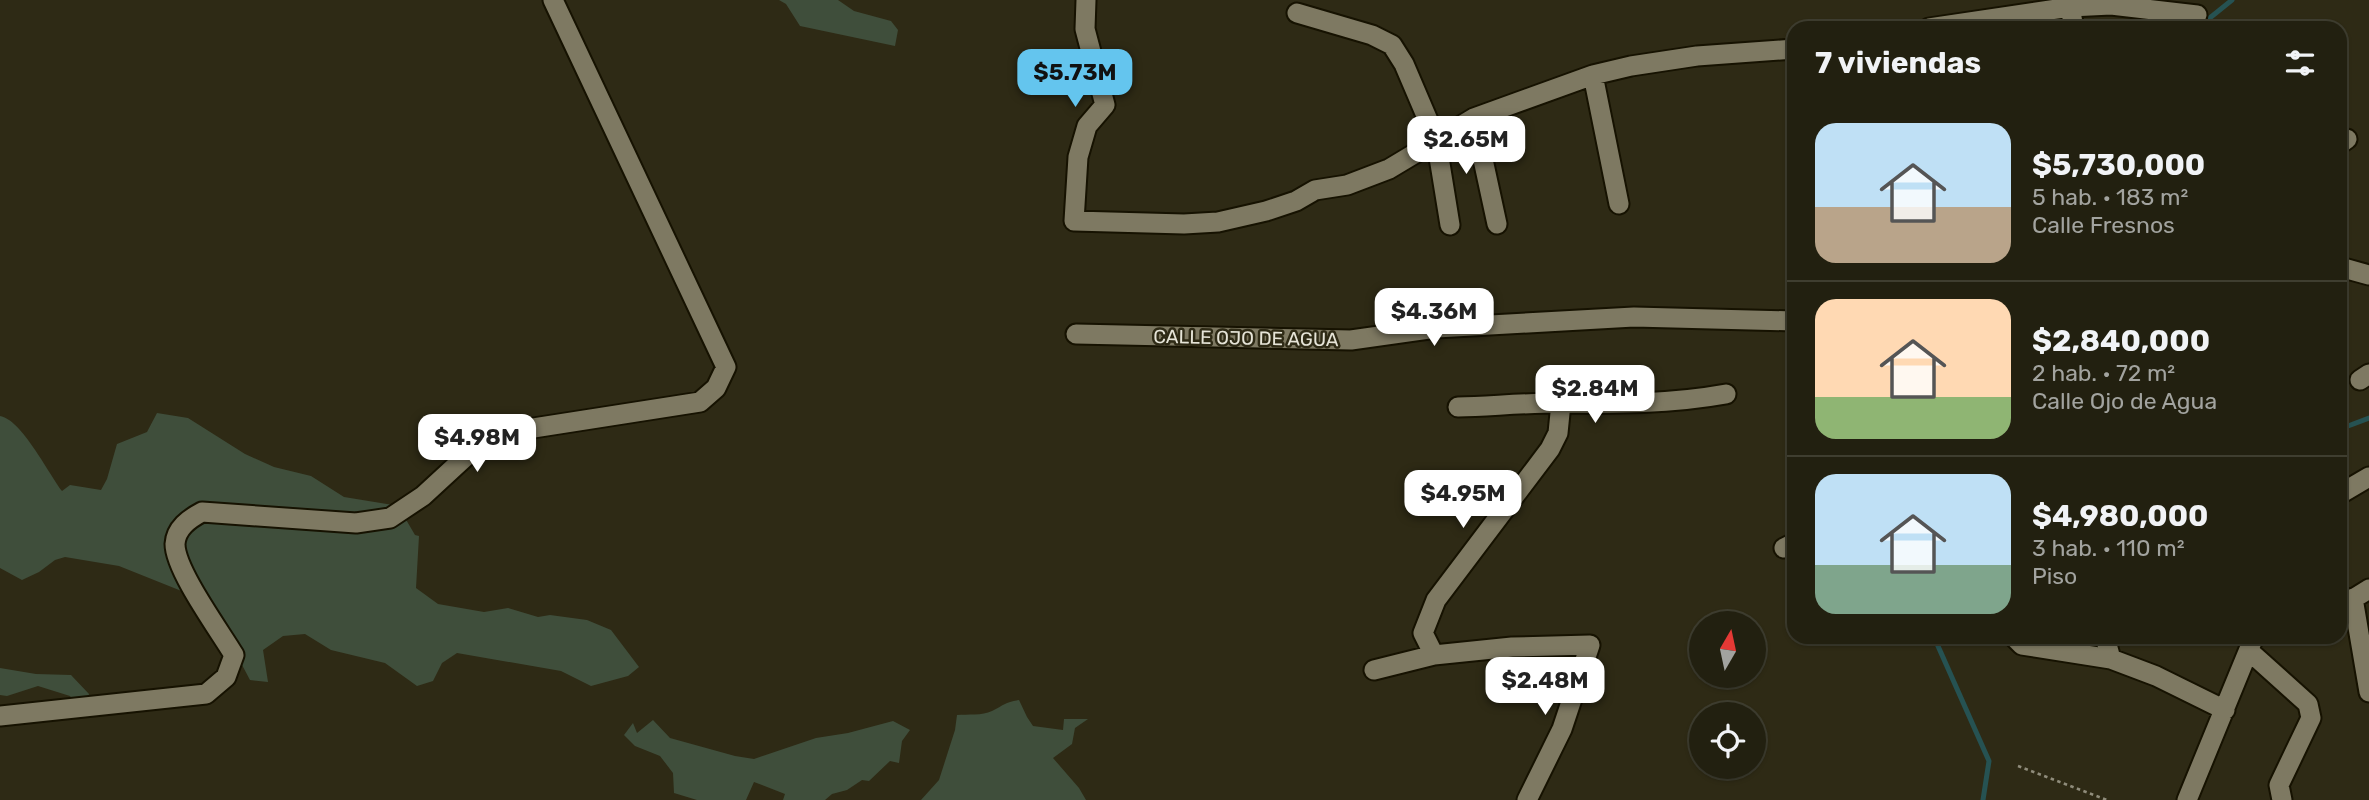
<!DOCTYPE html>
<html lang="es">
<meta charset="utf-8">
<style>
:root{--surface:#222010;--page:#2e2d1e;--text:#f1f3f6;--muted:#a2a39f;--line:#3f3e30;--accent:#64c5ee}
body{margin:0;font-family:Rubik,sans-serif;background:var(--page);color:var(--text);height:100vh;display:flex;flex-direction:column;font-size:26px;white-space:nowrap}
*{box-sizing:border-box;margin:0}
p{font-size:23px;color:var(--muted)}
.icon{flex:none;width:38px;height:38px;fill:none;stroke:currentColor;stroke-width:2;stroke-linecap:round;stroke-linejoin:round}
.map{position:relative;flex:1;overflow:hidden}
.drawer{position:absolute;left:1787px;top:21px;width:560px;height:623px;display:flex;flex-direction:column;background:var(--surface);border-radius:21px;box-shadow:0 2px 5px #0004,0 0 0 2px var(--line)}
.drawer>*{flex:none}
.needle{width:46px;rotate:9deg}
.tools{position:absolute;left:1689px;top:611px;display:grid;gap:14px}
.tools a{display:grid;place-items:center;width:77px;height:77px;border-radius:50%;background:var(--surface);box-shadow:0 2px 5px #0004,0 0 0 2px var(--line);font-size:35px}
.price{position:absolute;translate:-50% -60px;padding:0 16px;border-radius:14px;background:#fff;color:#222;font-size:23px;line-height:46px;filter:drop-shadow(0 2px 4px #0008)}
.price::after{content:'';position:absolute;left:50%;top:42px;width:21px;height:16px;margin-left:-10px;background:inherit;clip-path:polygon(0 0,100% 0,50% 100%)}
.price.active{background:var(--accent);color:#111}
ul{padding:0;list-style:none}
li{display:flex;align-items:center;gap:21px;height:175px;padding:0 28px}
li+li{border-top:2px solid var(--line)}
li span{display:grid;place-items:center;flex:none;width:196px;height:140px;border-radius:21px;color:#555}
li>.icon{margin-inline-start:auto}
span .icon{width:84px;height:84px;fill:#fffc;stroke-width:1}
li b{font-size:30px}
h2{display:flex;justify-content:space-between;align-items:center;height:84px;padding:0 28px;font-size:30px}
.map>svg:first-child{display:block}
.green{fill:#3f4e3b}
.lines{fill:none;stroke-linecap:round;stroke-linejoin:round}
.stream{stroke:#265252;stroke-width:5}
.minor-casing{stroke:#161201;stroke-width:23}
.path{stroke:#8f8c7b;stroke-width:2.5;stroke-dasharray:3.5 3.5;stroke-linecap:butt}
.minor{stroke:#7e7962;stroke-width:19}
.labels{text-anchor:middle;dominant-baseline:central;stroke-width:5;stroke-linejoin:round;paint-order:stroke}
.street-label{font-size:19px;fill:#e6e4d7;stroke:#2e2a15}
</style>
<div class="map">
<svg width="2369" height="800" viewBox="0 0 2369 800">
<rect width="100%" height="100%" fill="#2e2a15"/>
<!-- green -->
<path class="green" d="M779 0H838L854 11 891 21 898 30 895 46 800 26 786 4Z
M157 413 188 418 245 454 274 467 311 476 344 497 393 505 401 511 415 535 419 536 416 588 438 604 484 612 508 608 538 617 550 615 587 620 611 630 639 667 628 676 591 686 561 671 457 653 442 663 433 681 417 686 385 663 331 650 305 634 283 636 263 650 268 682 250 680 241 663 238 641 215 609 194 596 119 566 65 557 55 560 39 572 22 580 0 568V416C21 419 49 474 62 491L70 485 101 490 107 479 117 444 147 432Z
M0 668 36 674 71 675 89 694 84 716 70 696 38 686 7 696 0 695Z
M1019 700 1027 717 1033 726 1063 730 1064 719H1088L1075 728 1072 744 1053 758 1079 788 1086 800H921L939 780 955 730 957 715C968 714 982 716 992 711 1004 705 1005 702 1019 700Z
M653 720 670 738 735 756 754 759 816 738 848 733 893 721 910 730 902 741 899 763 890 761 869 781 862 780 847 790 832 794 825 800H783L785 794 754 782 746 800H697L674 793 673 773 660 756 635 746 624 735 633 723 637 733Z"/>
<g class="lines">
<!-- stream -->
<path class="stream" d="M2206 21 2232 0
M2340 429 2369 418
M1934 637 1989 761 1983 800"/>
<!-- minor casing -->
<g class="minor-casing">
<path id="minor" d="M1086 0 1085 29 1105 105 1087 126 1078 157 1074 221 1184 224 1218 222 1266 211 1296 201 1315 190 1347 185 1389 169 1474 118 1593 75 1631 66 1697 56 1794 49
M2070 7 2074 28
M1297 13 1372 35 1392 45 1404 64 1436 139 1450 225
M1929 28 2070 7 2111 5 2197 15
M1593 75 1619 204
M1474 118 1497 224
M2340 144 2347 139
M2340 267 2369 275
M1076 334 1351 340 1436 328 1634 317 1794 321
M2360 380 2369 374
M1458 407C1492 406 1526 403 1560 403 1616 404 1671 404 1726 394
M2340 494 2369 477
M1784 548 1794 543
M2353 598 2369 692
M2340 607 2369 589
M2014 637 2022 645 2111 659 2156 676 2225 710
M2105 637 2111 659
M2249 651 2308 704 2311 718 2279 785 2282 800
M1434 655 1423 633 1436 600 1550 449 1558 433 1561 403
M1374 670 1434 655 1512 647 1590 645 1562 729 1527 800
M0 716 206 694 226 677 234 655C219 630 175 570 175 544 176 528 189 519 202 512L356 523 390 518 423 496 474 449 498 436 527 429 700 402 716 388 726 367 553 0
M2187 800 2254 637"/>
</g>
<!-- path -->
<path class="path" d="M2018 766 2107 800"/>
<!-- minor -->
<use href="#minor" class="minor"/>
</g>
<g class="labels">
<!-- street labels -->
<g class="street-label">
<text transform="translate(1246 338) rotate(1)">CALLE OJO DE AGUA</text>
</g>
</g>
</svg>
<div class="tools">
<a><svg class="needle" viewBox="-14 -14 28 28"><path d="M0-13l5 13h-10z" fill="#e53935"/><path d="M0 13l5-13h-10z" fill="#a2a39f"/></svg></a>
<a><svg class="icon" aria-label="locate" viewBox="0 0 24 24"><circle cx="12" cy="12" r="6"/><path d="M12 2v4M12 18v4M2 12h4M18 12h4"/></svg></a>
</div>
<b class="price active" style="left:1075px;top:109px">$5.73M</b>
<b class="price" style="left:1466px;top:176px">$2.65M</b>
<b class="price" style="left:1434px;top:348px">$4.36M</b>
<b class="price" style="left:1595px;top:425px">$2.84M</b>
<b class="price" style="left:477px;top:474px">$4.98M</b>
<b class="price" style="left:1463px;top:530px">$4.95M</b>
<b class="price" style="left:1545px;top:717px">$2.48M</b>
<section class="drawer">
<h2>7 viviendas<svg class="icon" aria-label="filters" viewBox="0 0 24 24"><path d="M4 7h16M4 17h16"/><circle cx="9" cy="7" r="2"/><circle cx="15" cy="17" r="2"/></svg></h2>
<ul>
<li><span style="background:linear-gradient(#bfe0f5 60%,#b9a48a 0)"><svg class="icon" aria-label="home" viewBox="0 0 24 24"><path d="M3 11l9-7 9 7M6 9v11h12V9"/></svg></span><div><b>$5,730,000</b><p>5 hab. · 183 m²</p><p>Calle Fresnos</p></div></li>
<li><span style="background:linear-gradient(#ffd9b3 70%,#8fb573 0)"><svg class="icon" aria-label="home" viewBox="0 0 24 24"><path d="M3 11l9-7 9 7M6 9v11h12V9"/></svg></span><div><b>$2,840,000</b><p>2 hab. · 72 m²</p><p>Calle Ojo de Agua</p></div></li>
<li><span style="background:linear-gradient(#bfe0f5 65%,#7fa58c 0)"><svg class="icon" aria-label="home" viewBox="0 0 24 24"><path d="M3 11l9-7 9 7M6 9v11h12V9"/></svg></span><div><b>$4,980,000</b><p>3 hab. · 110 m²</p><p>Piso</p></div></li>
</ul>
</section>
</div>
